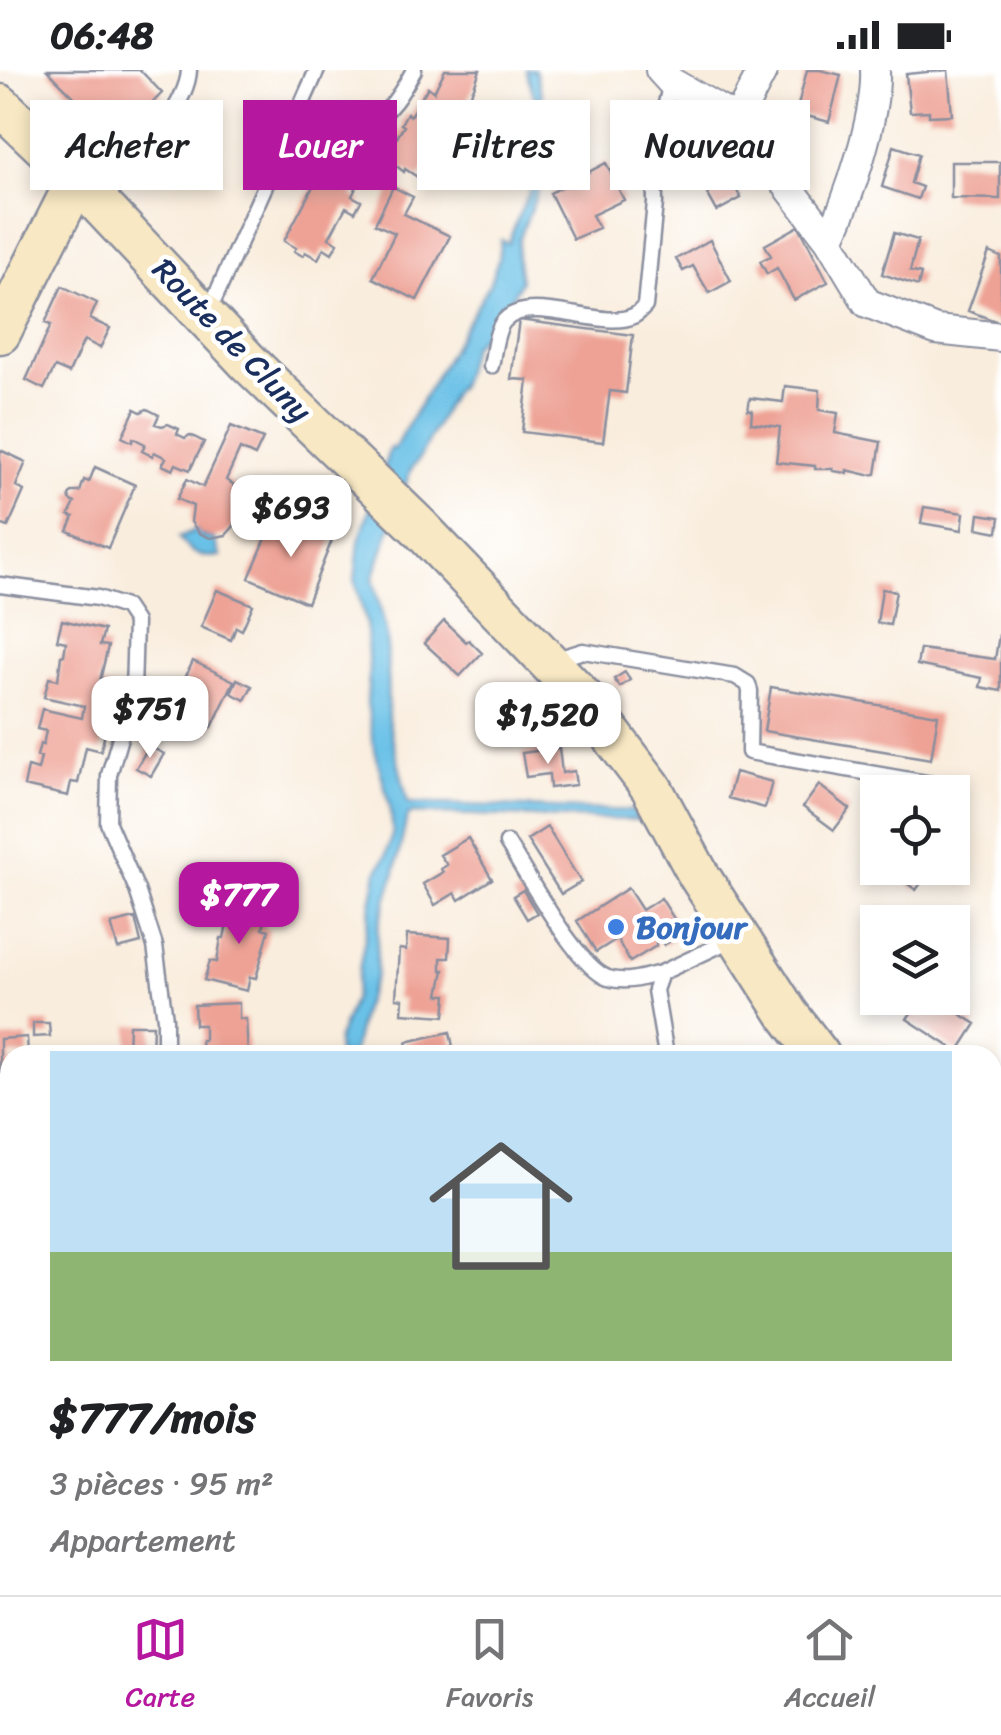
<!DOCTYPE html>
<html lang="fr">
<meta charset="utf-8">
<style>
:root{--surface:#fff;--page:#f6f6f6;--text:#202124;--muted:#757577;--line:#e0e0e0;--accent:#b5179e}
body{margin:0;font-family:Sriracha,sans-serif;background:var(--page);color:var(--text);height:100vh;display:flex;flex-direction:column;font-size:38px;white-space:nowrap}
*{box-sizing:border-box;margin:0}
p{font-size:32px;color:var(--muted)}
.icon{flex:none;width:55px;height:55px;fill:none;stroke:currentColor;stroke-width:2;stroke-linecap:round;stroke-linejoin:round}
.map{position:relative;flex:1;overflow:hidden}
.details{position:absolute;left:0px;top:975px;width:1002px;height:550px;display:flex;flex-direction:column;background:var(--surface);border-radius:30px 30px 0 0;box-shadow:0 5px 15px #0003}
.details>*{flex:none}
.hud{position:absolute;left:30px;top:30px;width:942px;height:90px;display:flex;gap:20px}
.fabs{position:absolute;left:860px;top:705px;display:grid;gap:20px}
.fabs a{display:grid;place-items:center;width:110px;height:110px;border-radius:0px;background:var(--surface);box-shadow:0 5px 15px #0003;font-size:50px}
.price{position:absolute;translate:-50% -85px;padding:0 22px;border-radius:20px;background:#fff;color:#222;font-size:32px;line-height:65px;filter:drop-shadow(0 2px 5px #0008)}
.price::after{content:'';position:absolute;left:50%;top:60px;width:30px;height:22px;margin-left:-15px;background:inherit;clip-path:polygon(0 0,100% 0,50% 100%)}
.price.current{background:var(--accent);color:#fff}
ul{padding:0;list-style:none}
li{display:grid;align-content:center;gap:20px;height:530px;padding:0 50px}
li+li{border-top:2px solid var(--line)}
li span{display:grid;place-items:center;height:310px;border-radius:0px;color:#555}
li>.icon{margin-inline-start:auto}
span .icon{width:180px;height:180px;fill:#fffc;stroke-width:1}
li b{font-size:42px}
.tag{padding:0 35px;border-radius:0px;background:var(--surface);box-shadow:0 5px 15px #0003;font-size:35px;line-height:90px}
.tag.current{background:var(--accent);color:#fff}
.status{display:flex;justify-content:space-between;align-items:center;height:70px;padding:0 50px;background:var(--surface);direction:ltr}
.status svg{height:28px;fill:currentColor}
.menu{display:flex;justify-content:space-around;align-items:center;height:140px;border-top:2px solid var(--line);background:var(--surface);font-size:28px;color:var(--muted)}
.menu a{display:grid;justify-items:center;gap:5px}
.menu .current{color:var(--accent)}
.map>svg:first-child{display:block}
.green{fill:#85cd89;stroke:#507e74;stroke-width:2.5}
.water{fill:#6ac1e7;stroke:#4278a2;stroke-width:2.5}
.building{fill:#eea295}
.lines{fill:none;stroke-linecap:round;stroke-linejoin:round}
.lane-casing{stroke:#8a8e9e;stroke-width:19}
.street-casing{stroke:#8a8e9e;stroke-width:32}
.secondary-casing{stroke:#8a8e9e;stroke-width:45}
.lane{stroke:#fff;stroke-width:14}
.street{stroke:#fff;stroke-width:28}
.secondary{stroke:#f8e8c3;stroke-width:40}
.shop-dot{fill:#3f7fe0;stroke:#fff;stroke-width:4}
.labels{text-anchor:middle;dominant-baseline:central;stroke-width:9;stroke-linejoin:round;paint-order:stroke}
.street-label{font-size:32px;fill:#1b2f5e;stroke:#fff}
.shop-label{font-size:32px;font-weight:bold;fill:#366cbe;stroke:#fff;text-anchor:start}
</style>
<div class="status"><b>06:48</b><svg viewBox="0 0 49 12"><path d="M0 12V9h3v3zM5 12V6h3v6zM10 12V3h3v9zM15 12V0h3v12zM26 1h20v11H26zM47 4h2v5h-2z"/></svg></div>
<div class="map">
<svg width="1001" height="1525" viewBox="0 0 1001 1525">
<rect width="100%" height="100%" fill="#fff"/>
<filter id="ink" filterUnits="userSpaceOnUse"><feTurbulence type="fractalNoise" baseFrequency=".01" numOctaves="2"/><feDisplacementMap in="SourceGraphic" scale="20" xChannelSelector="R" yChannelSelector="G"/><feConvolveMatrix kernelMatrix="1 2 1 2 8 2 1 2 1" color-interpolation-filters="sRGB"/></filter>
<filter id="wash" filterUnits="userSpaceOnUse"><feTurbulence type="fractalNoise" baseFrequency=".0048" numOctaves="4" result="noise"/><feDisplacementMap in="SourceGraphic" scale="40" xChannelSelector="R" yChannelSelector="G"/><feGaussianBlur stdDeviation="2.25" result="paint"/><feColorMatrix in="noise" values="0 0 0 0 0 0 0 0 0 0 0 0 0 0 0 0 0 1.4 0 .05"/><feComposite in="paint" operator="in"/></filter>
<g filter="url(#wash)">
<rect width="100%" height="100%" fill="#f9eddd"/>
<!-- green -->
<path class="green" d="M348 1515H456L459 1525H350Z"/>
<!-- water -->
<path class="water" d="M526 0H535L554 70 549 94 519 169 517 185 521 210 502 246 472 276 459 317 452 324 419 389 411 399 373 508 387 566 388 649 408 733 633 741 639 750 411 743 407 747 395 802 378 857 376 905 362 941 352 985H338L337 971 354 928 377 802 386 786 393 761 390 737 373 672 367 633 369 603 366 553 355 511 359 471 390 378 394 379 489 215 498 190 501 170 509 173C517 140 540 111 545 77 547 62 531 17 526 0Z
M196 460 203 466 214 469 220 486C201 489 189 483 179 467Z"/>
<g id="blocks">
<!-- building -->
<path class="building" d="M47 0H140L162 23 129 57 113 42 101 54Z
M445 0H480L474 17 457 50 419 108 405 99 404 102 385 87 404 56 401 54 407 43 410 46 428 17 434 22Z
M807 0H820L841 5 829 52 796 43Z
M948 0 952 45 929 46V41L910 42 906 4Z
M894 76 919 84 911 113 922 117 918 129 882 117Z
M718 88 741 128 717 141 702 114 692 119 685 107Z
M951 92H1000V129L951 128Z
M606 93 612 105 615 106 620 114 618 118 624 130 592 145 599 158 573 169 550 123 566 115 564 110 573 105 575 109Z
M323 98 336 104 338 100 346 105 344 109 357 116 352 126 361 131 355 142 346 137 329 168 338 173 332 183 324 178 318 189 305 182 303 186 294 181 296 178 284 171Z
M393 117 413 127 404 144 450 166 417 230 373 208 395 163 375 154Z
M799 156 828 212 794 230 777 198 767 204 760 191 771 186 765 175Z
M894 163 918 170 910 201 921 204 918 216 882 204Z
M710 170 731 211 709 223 693 196 683 201 676 189Z
M989 182 1001 187V253L968 241Z
M62 216 97 233 90 249 110 258 100 278 84 270 69 303 55 297 44 319 26 310 51 255 45 253Z
M519 250 633 265 626 323 610 321 603 372 522 362 528 310 511 309Z
M785 316 820 320 819 340 838 343 835 363 881 372 876 404 868 405 847 400V403L833 401V399H815V396L776 392 780 357 751 353 752 340H748L750 328 783 332Z
M135 339 141 342 147 339 159 345 155 354 162 356 168 354 179 359 177 364 185 368 190 365 204 372 190 400 176 394 173 400 162 395 166 388 154 382 152 386 142 381 145 374 133 368 132 372 122 367Z
M231 356 263 369 255 386 240 379 226 410 233 414 236 422 248 427 234 456 226 465 210 468 199 463 191 452 193 436 177 429 187 409 203 417Z
M0 380 26 392 16 416 24 421 8 457 0 454Z
M95 397 135 415 108 478 68 461 74 447 69 445 75 433 70 430 69 426 72 422H80L84 410 89 412Z
M924 437 964 443 962 460 921 453Z
M979 444 1000 447 998 462 977 458Z
M275 447 279 448V451L332 470 307 533 249 508Z
M882 519 896 521 890 555 877 553Z
M217 520 253 535 242 560 236 557 231 570 201 557Z
M62 550 104 560 100 575 108 576 99 615 115 618 101 681 86 677 78 713 71 712 68 726 24 716 28 697 38 700 41 687 37 686 40 674 43 675 46 661 37 659 42 639 82 648 84 636 44 627 49 608 58 610 61 586 64 585 66 572 57 570Z
M444 551 466 572 469 570 482 583 460 606 424 573Z
M999 565H1001V621L980 617 982 608 917 595 920 579 995 589Z
M193 591 234 611 212 657 196 659 172 648 186 619 181 617Z
M625 602 630 610 620 617 614 609Z
M237 609 252 616 245 630 231 623Z
M771 617 938 645 931 689 764 661Z
M149 676 164 684 151 706 136 698Z
M559 678 562 703 574 701 576 715 550 718 549 704 526 707 522 683Z
M735 702 772 712 765 738 728 728Z
M819 715 850 739 834 760 803 737Z
M547 757 581 812 561 824 527 770Z
M468 768 492 809 459 830 455 823 435 835 423 814 443 802 441 799 447 795 440 785Z
M886 798H932L916 820Z
M628 818 642 840 661 828 683 863 664 875 656 863V876L630 892 617 869 596 882 577 851Z
M523 820 537 843 527 849 513 826Z
M224 832 267 843 263 858 269 860 256 908 250 907 247 921 204 910 210 891 217 892 221 868H224L227 854 220 852Z
M135 848 141 873 118 879 111 854Z
M407 865 450 868 449 888H441V900H444L439 925H447L445 946 402 943 403 929 396 928 399 879 406 880Z
M921 928H951L946 935 976 954 958 982 907 949Z
M239 933V949H246L248 985H205V981H202L201 970H204V955H195L194 935Z
M33 953H49L50 966 33 967Z
M129 955H153L152 985H128Z
M450 962 454 982 445 985H409L406 972Z
M27 967 28 985H10V1013L0 1014V969Z
M10 1125V1163L0 1165V1127Z
M992 1246 1001 1251V1480L992 1475Z
M0 1346H2L7 1380 0 1381Z
M0 1403H2L10 1453V1467L0 1469Z
M10 1481V1515H18V1517L0 1520V1483Z
M67 1515H98L99 1525H68Z
M547 1515H671L672 1516 636 1525H550Z
M853 1515H865L883 1525H847Z"/>
</g>
</g>
<g filter="url(#ink)">
<use href="#blocks" fill-opacity="0" stroke="#8a8e9e" stroke-width="2.5"/>
<g class="lines">
<!-- lane casing -->
<g class="lane-casing">
<path id="lane" d="M297 45C316 49 348 59 368 53 389 46 404 18 414 0
M103 130C128 100 188 38 189 0
M209 241 317 0
M491 296C494 283 495 261 504 251 530 222 603 261 633 246 637 245 642 239 645 236L655 133 654 85 671 12
M0 515 98 528 125 537 135 552 133 623 109 705 108 753 137 820 155 876 165 949V985
M554 590 583 581 735 606 748 614 750 621 749 682 944 716
M507 773C527 804 577 897 608 908 627 914 644 907 661 903
M666 985 655 920 661 903 733 869
M992 1188 1001 1171
M0 1191 10 1189
M992 1224 1001 1228
M0 1245 10 1244
M992 1505 1001 1510"/>
</g>
<!-- street casing -->
<g class="street-casing">
<path id="street" d="M660 0 671 12 737 50 829 170 867 233 936 260 1001 267
M737 50 763 0
M829 170C849 129 877 45 875 0"/>
</g>
<!-- secondary casing -->
<g class="secondary-casing">
<path id="secondary" d="M0 35 61 93 248 292 421 459 586 631 651 717 698 804 787 943 819 985
M0 263 77 110
M992 1080 1001 1083"/>
</g>
<!-- lane -->
<use href="#lane" class="lane"/>
<!-- street -->
<use href="#street" class="street"/>
<!-- secondary -->
<use href="#secondary" class="secondary"/>
</g>
</g>
<!-- markers -->
<circle class="shop-dot" cx="616" cy="857" r="10"/>
<g class="labels">
<!-- street labels -->
<g class="street-label">
<text transform="translate(232 270) rotate(46)">Route de Cluny</text>
</g>
<!-- shop labels -->
<g class="shop-label">
<text x="636" y="857">Bonjour</text>
</g>
</g>
</svg>
<div class="fabs">
<a><svg class="icon" aria-label="locate" viewBox="0 0 24 24"><circle cx="12" cy="12" r="6"/><path d="M12 2v4M12 18v4M2 12h4M18 12h4"/></svg></a>
<a><svg class="icon" aria-label="layers" viewBox="0 0 24 24"><path d="M12 4l9 5-9 5-9-5zM3 14l9 5 9-5"/></svg></a>
</div>
<b class="price" style="left:291px;top:490px">$693</b>
<b class="price" style="left:150px;top:691px">$751</b>
<b class="price" style="left:548px;top:697px">$1,520</b>
<b class="price current" style="left:239px;top:877px">$777</b>
<div class="hud">
<a class="tag">Acheter</a>
<a class="tag current">Louer</a>
<a class="tag">Filtres</a>
<a class="tag">Nouveau</a>
</div>
<section class="details">
<ul>
<li><span style="background:linear-gradient(#bfe0f5 65%,#8fb573 0)"><svg class="icon" aria-label="home" viewBox="0 0 24 24"><path d="M3 11l9-7 9 7M6 9v11h12V9"/></svg></span><div><b>$777/mois</b><p>3 pièces · 95 m²</p><p>Appartement</p></div></li>
</ul>
</section>
</div>
<nav class="menu">
<a class="current"><svg class="icon" aria-label="map" viewBox="0 0 24 24"><path d="M3 6l6-2 6 2 6-2v14l-6 2-6-2-6 2zM9 4v14M15 6v14"/></svg>Carte</a>
<a><svg class="icon" aria-label="saved" viewBox="0 0 24 24"><path d="M7 4h10v16l-5-4-5 4z"/></svg>Favoris</a>
<a><svg class="icon" aria-label="home" viewBox="0 0 24 24"><path d="M3 11l9-7 9 7M6 9v11h12V9"/></svg>Accueil</a>
</nav>
